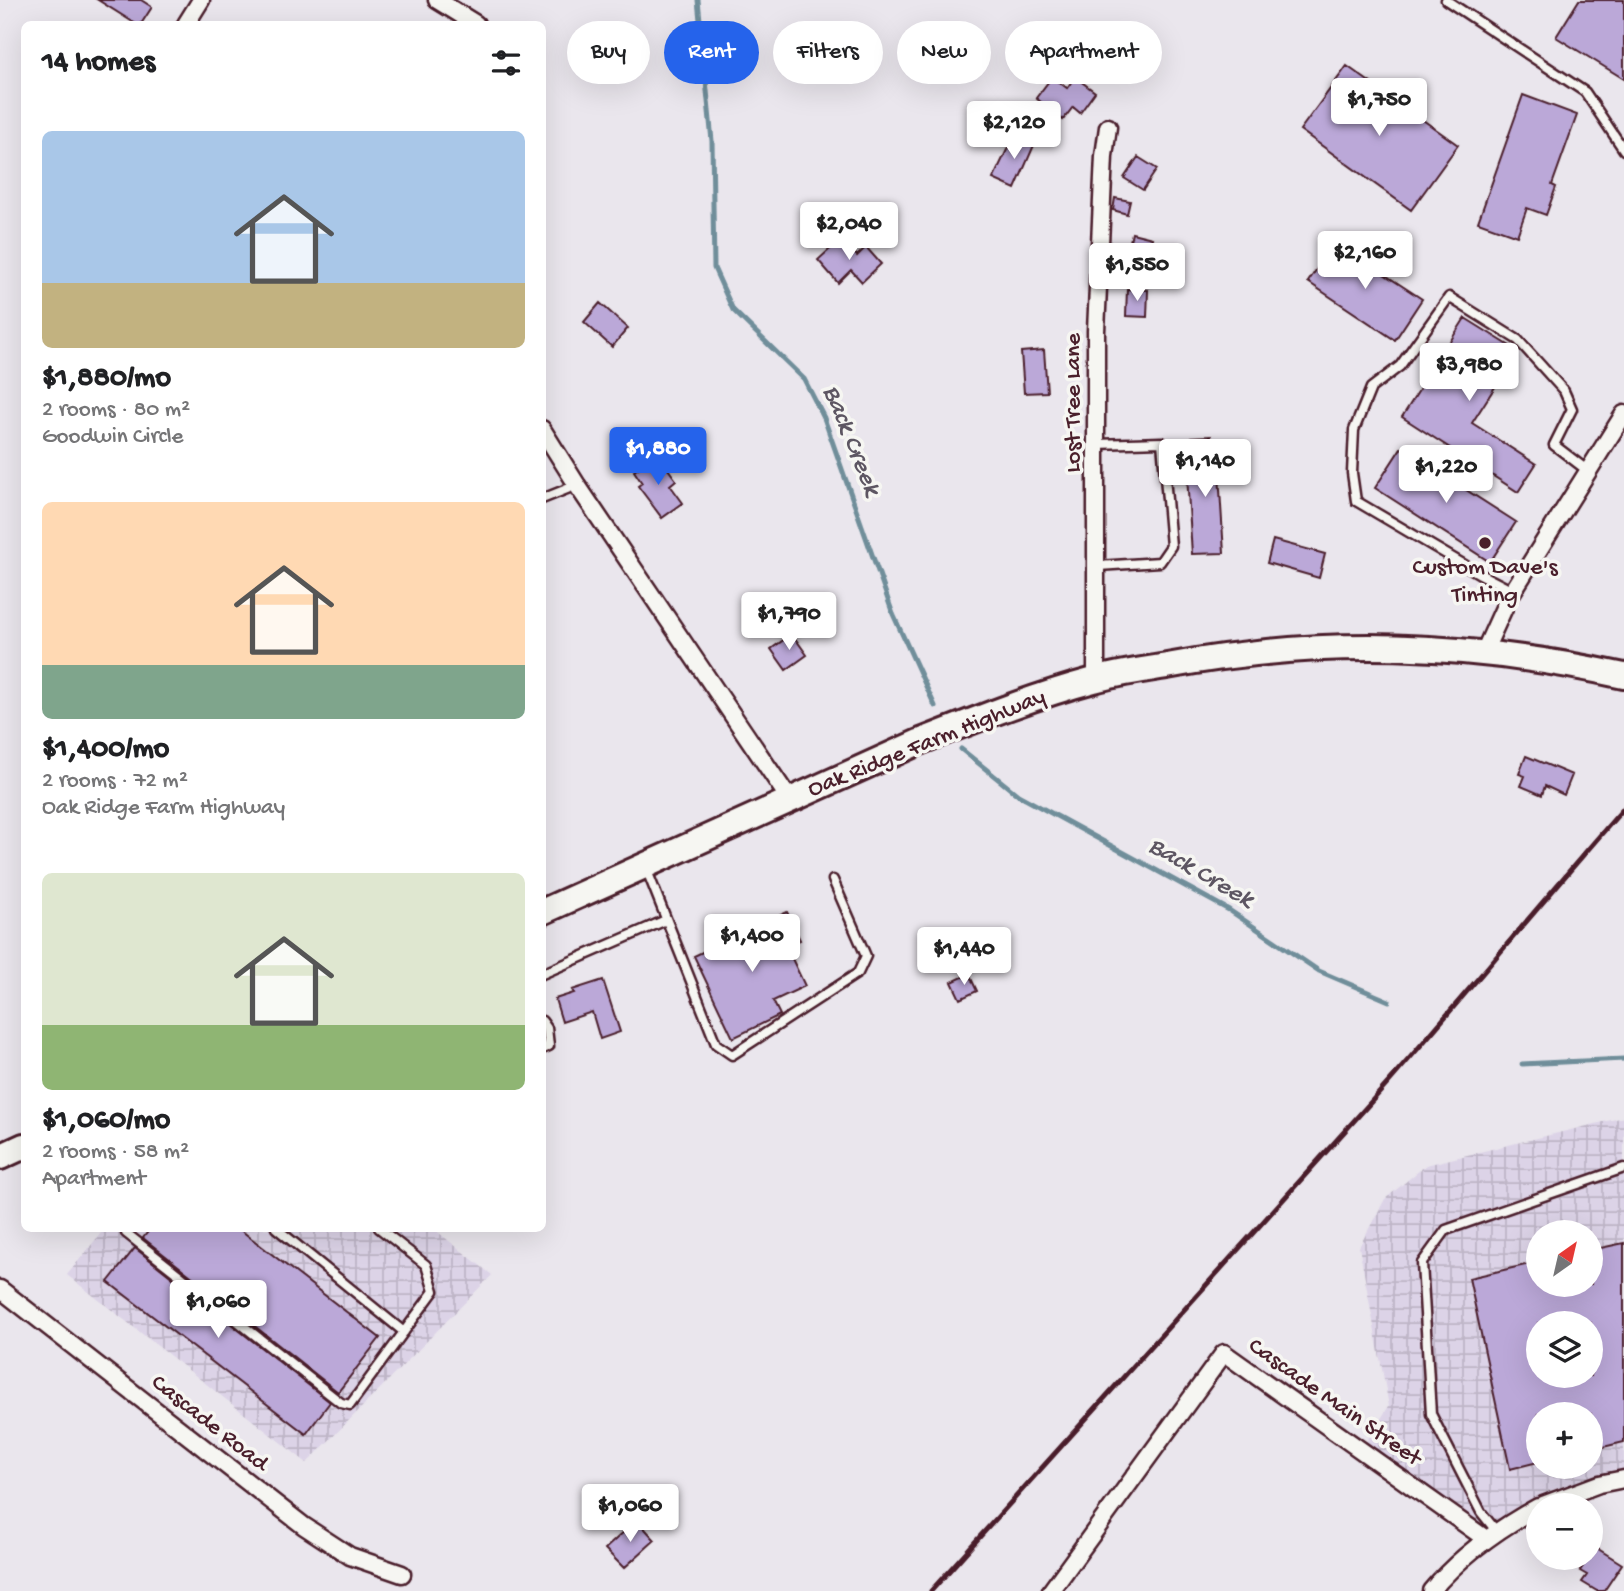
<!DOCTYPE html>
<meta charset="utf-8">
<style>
:root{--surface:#fff;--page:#f6f6f6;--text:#202124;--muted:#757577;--accent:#2563eb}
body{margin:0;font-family:"Gochi Hand",sans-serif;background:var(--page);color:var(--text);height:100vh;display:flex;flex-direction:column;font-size:26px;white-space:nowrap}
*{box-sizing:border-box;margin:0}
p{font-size:23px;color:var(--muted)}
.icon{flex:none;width:38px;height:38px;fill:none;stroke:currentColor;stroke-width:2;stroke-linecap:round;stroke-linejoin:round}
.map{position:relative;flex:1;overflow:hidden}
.panel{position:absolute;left:21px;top:21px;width:525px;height:1211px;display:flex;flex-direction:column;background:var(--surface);border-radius:10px;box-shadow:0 7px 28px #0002}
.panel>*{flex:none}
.banner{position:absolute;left:567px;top:21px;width:665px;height:63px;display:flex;gap:14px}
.needle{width:46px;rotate:34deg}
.buttons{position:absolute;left:1526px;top:1220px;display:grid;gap:14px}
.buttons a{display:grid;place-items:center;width:77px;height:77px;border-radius:50%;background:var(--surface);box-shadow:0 7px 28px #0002;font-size:35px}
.price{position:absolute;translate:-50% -60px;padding:0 16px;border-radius:7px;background:#fff;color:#222;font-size:23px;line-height:46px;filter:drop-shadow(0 2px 4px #0008)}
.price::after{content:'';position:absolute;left:50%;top:42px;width:21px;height:16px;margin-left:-10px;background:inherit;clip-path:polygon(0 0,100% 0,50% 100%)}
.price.active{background:var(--accent);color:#fff}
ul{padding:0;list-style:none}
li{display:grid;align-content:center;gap:14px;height:371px;padding:0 21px}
li span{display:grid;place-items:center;height:217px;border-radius:10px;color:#555}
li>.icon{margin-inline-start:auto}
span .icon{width:126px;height:126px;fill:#fffc;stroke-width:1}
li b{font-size:30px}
h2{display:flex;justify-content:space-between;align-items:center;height:84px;padding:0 21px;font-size:30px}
.pill{padding:0 24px;border-radius:32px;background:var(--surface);box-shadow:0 7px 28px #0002;font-size:24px;line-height:63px}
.pill.active{background:var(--accent);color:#fff}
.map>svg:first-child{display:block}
.industrial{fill:url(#industrial-grid);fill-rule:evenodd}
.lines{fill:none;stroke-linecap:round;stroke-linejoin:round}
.stream{stroke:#6f8e9a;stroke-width:5}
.building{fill:#bba8d8;stroke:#4a1f2b;stroke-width:2;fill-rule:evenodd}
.lane-casing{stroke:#4a1f2b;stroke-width:13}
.street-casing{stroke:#4a1f2b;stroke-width:21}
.primary-casing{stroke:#4a1f2b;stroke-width:30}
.lane{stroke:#f6f6f2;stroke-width:8}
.street{stroke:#f6f6f2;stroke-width:16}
.primary{stroke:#f6f6f2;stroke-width:24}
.rail{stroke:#4a1f2b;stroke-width:5}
.poi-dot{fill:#4a1f2b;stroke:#f6f6f2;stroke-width:2.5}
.labels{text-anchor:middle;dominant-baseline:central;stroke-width:7;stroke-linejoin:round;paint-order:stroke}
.street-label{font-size:24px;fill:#4a1f2b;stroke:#f6f6f2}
.poi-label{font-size:24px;fill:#4a1f2b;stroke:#f6f6f2}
.water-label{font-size:26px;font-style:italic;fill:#5d5662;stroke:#f6f6f2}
</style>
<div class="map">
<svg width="1624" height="1591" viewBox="0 0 1624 1591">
<defs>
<pattern id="industrial-grid" width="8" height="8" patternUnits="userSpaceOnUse" patternTransform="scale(1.75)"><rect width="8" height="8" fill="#dcd3e7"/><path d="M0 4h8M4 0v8" fill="none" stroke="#beb5c6"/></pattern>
</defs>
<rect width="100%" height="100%" fill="#eae6ed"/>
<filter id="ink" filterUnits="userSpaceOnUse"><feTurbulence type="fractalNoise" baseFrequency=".0143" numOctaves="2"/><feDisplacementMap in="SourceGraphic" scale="14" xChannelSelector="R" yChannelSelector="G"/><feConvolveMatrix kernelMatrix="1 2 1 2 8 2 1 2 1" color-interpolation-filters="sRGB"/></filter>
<g filter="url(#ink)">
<!-- industrial -->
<path class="industrial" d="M1624 1117V1479L1599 1485 1486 1539 1361 1450 1389 1406 1359 1247 1385 1199 1426 1165ZM1538 1232H1591V1284H1538ZM1538 1323H1591V1376H1538ZM1538 1414H1591V1466H1538Z
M105 1228 434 1229 492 1275 307 1463 67 1275Z"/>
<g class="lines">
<!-- stream -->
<path class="stream" d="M698 0 712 141 714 268 733 310 804 379 824 418 893 614 935 706
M961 749 1018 795 1229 910 1319 971 1389 1001
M1522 1064 1624 1059"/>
</g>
<!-- building -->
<path class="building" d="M98 0H141L152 7 141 24H136Z
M1579 0H1624V79L1556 37Z
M1347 66 1458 145 1411 210 1300 130Z
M1052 77 1067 88 1075 77 1095 92 1080 113 1073 107 1063 120 1036 98Z
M1523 95 1577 115 1552 185 1556 187 1546 215 1527 208 1517 236 1478 222Z
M1015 133 1035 143 1015 189 993 179Z
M1138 157 1157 169 1143 190 1124 178Z
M1115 198 1130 201 1127 214 1113 210Z
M1132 233 1152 238 1146 263 1126 258Z
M841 239 857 256 866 247 881 264 862 282 851 270 838 283 818 260Z
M1335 242 1422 299 1395 340 1308 282Z
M1127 289 1148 290 1147 317 1126 316Z
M600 303 628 328 612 347 584 322Z
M1465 318 1518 351 1472 423 1536 464 1518 492 1402 417Z
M1044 350 1047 392 1024 393 1021 352Z
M1211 436 1213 459 1218 458 1224 553 1192 554 1186 460H1193L1191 437Z
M1401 448 1516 522 1490 562 1375 488Z
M651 459 657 467 663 462 676 480 670 485 683 503 662 518 638 486 642 483 634 471Z
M1273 540 1325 554 1319 578 1267 563Z
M792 634 807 655 786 670 771 649Z
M1526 756 1572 775 1564 795 1545 786 1542 795 1521 786 1525 776 1519 774Z
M787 912 800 940 786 946 805 986 773 1001 780 1015 733 1038 694 956Z
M969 974 977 991 960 999 952 982Z
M603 980 620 1032 600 1039 592 1012 562 1022 555 999 574 993 572 990Z
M151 1228H238L380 1338 338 1392 143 1238Z
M1624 1243V1442L1591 1450V1414H1538V1462L1510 1469 1469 1278 1538 1262V1284H1591V1250ZM1538 1323H1591V1376H1538Z
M135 1248 330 1402 306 1434 108 1282Z
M637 1520 655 1540 624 1568 605 1549Z
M1595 1547 1622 1564 1604 1591H1597L1582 1582 1587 1575 1580 1571 1588 1558H1591Z"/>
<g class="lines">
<!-- lane casing -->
<g class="lane-casing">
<path id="lane" d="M1446 0 1585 92 1624 150
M1096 444 1162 442 1171 546 1160 562 1098 566
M542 499 577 485
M1513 591 1480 574 1356 501 1352 473 1354 430 1371 388 1400 366 1449 297 1518 340 1564 391 1572 409 1554 445 1588 471
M646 868 716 1044 732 1055 858 973 866 956 833 880
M542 974 666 920
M542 1021 547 1028 549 1046 542 1049
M127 1228 126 1233 341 1403 350 1405 434 1291 426 1265 379 1228
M276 1228 404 1332
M1497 1532 1481 1512 1431 1414 1422 1263 1446 1230 1624 1168"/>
</g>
<!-- street casing -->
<g class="street-casing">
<path id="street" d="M437 0 476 24
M186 24 201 0
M542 429 577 485 790 800
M1484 652 1508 599 1624 414
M1096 679V331L1104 156 1108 127
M0 1289 304 1526 350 1556 402 1574
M1543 1505 1599 1484 1624 1479
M1051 1591 1224 1353 1486 1539
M1431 1591C1460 1556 1498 1529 1538 1507"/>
</g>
<!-- primary casing -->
<g class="primary-casing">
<path id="primary" d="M542 912 919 742C977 719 1034 696 1094 680 1118 673 1143 670 1167 666 1324 637 1468 642 1624 676
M0 1157 24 1146"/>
</g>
<!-- lane -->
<use href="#lane" class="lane"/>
<!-- street -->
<use href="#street" class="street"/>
<!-- primary -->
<use href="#primary" class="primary"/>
<!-- rail -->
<path class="rail" d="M931 1591 1388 1083C1468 992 1544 899 1624 808"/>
</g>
</g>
<!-- markers -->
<circle class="poi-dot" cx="1485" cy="543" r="7"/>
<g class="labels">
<!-- street labels -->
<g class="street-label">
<text transform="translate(1074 403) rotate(-90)">Lost Tree Lane</text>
<text transform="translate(927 744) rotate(-22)">Oak Ridge Farm Highway</text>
<text transform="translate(1334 1403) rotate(35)">Cascade Main Street</text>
<text transform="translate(209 1424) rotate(38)">Cascade Road</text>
</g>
<!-- poi labels -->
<g class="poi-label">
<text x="1485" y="568">Custom Dave's<tspan x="1485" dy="28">Tinting</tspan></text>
</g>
<!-- water labels -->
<g class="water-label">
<text transform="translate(850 441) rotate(68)">Back Creek</text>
<text transform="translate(1200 874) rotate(30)">Back Creek</text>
</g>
</g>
</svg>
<div class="buttons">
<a><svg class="needle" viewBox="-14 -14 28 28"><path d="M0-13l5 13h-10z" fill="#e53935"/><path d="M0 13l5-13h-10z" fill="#757577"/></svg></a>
<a><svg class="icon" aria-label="layers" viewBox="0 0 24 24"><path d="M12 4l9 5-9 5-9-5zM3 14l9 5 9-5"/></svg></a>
<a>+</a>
<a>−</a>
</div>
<b class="price" style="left:1379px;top:138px">$1,750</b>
<b class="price" style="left:1014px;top:161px">$2,120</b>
<b class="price" style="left:849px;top:262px">$2,040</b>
<b class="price" style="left:1365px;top:291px">$2,160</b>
<b class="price" style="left:1137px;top:303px">$1,550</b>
<b class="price" style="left:1469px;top:403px">$3,980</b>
<b class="price active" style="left:658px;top:487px">$1,880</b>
<b class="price" style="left:1205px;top:499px">$1,140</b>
<b class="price" style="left:1446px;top:505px">$1,220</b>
<b class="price" style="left:789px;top:652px">$1,790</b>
<b class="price" style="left:752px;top:974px">$1,400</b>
<b class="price" style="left:964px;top:987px">$1,440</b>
<b class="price" style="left:218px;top:1340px">$1,060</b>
<b class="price" style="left:630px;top:1544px">$1,060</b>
<div class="banner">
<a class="pill">Buy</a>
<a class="pill active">Rent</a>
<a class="pill">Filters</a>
<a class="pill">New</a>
<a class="pill">Apartment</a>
</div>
<section class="panel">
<h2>14 homes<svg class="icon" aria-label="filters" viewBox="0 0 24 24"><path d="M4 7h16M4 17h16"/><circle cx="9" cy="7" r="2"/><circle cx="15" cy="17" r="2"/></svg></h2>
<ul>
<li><span style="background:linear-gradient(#a9c7e8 70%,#c2b280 0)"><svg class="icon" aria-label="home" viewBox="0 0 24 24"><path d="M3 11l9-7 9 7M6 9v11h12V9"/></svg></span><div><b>$1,880/mo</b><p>2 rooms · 80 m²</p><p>Goodwin Circle</p></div></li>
<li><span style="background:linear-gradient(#ffd9b3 75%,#7fa58c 0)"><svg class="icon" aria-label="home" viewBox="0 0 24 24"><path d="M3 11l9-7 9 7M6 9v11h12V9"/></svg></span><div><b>$1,400/mo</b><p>2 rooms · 72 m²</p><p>Oak Ridge Farm Highway</p></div></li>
<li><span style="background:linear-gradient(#dfe7d0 70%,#8fb573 0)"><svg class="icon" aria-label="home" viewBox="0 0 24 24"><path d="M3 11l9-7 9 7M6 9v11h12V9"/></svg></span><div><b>$1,060/mo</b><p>2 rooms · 58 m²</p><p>Apartment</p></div></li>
</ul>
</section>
</div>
